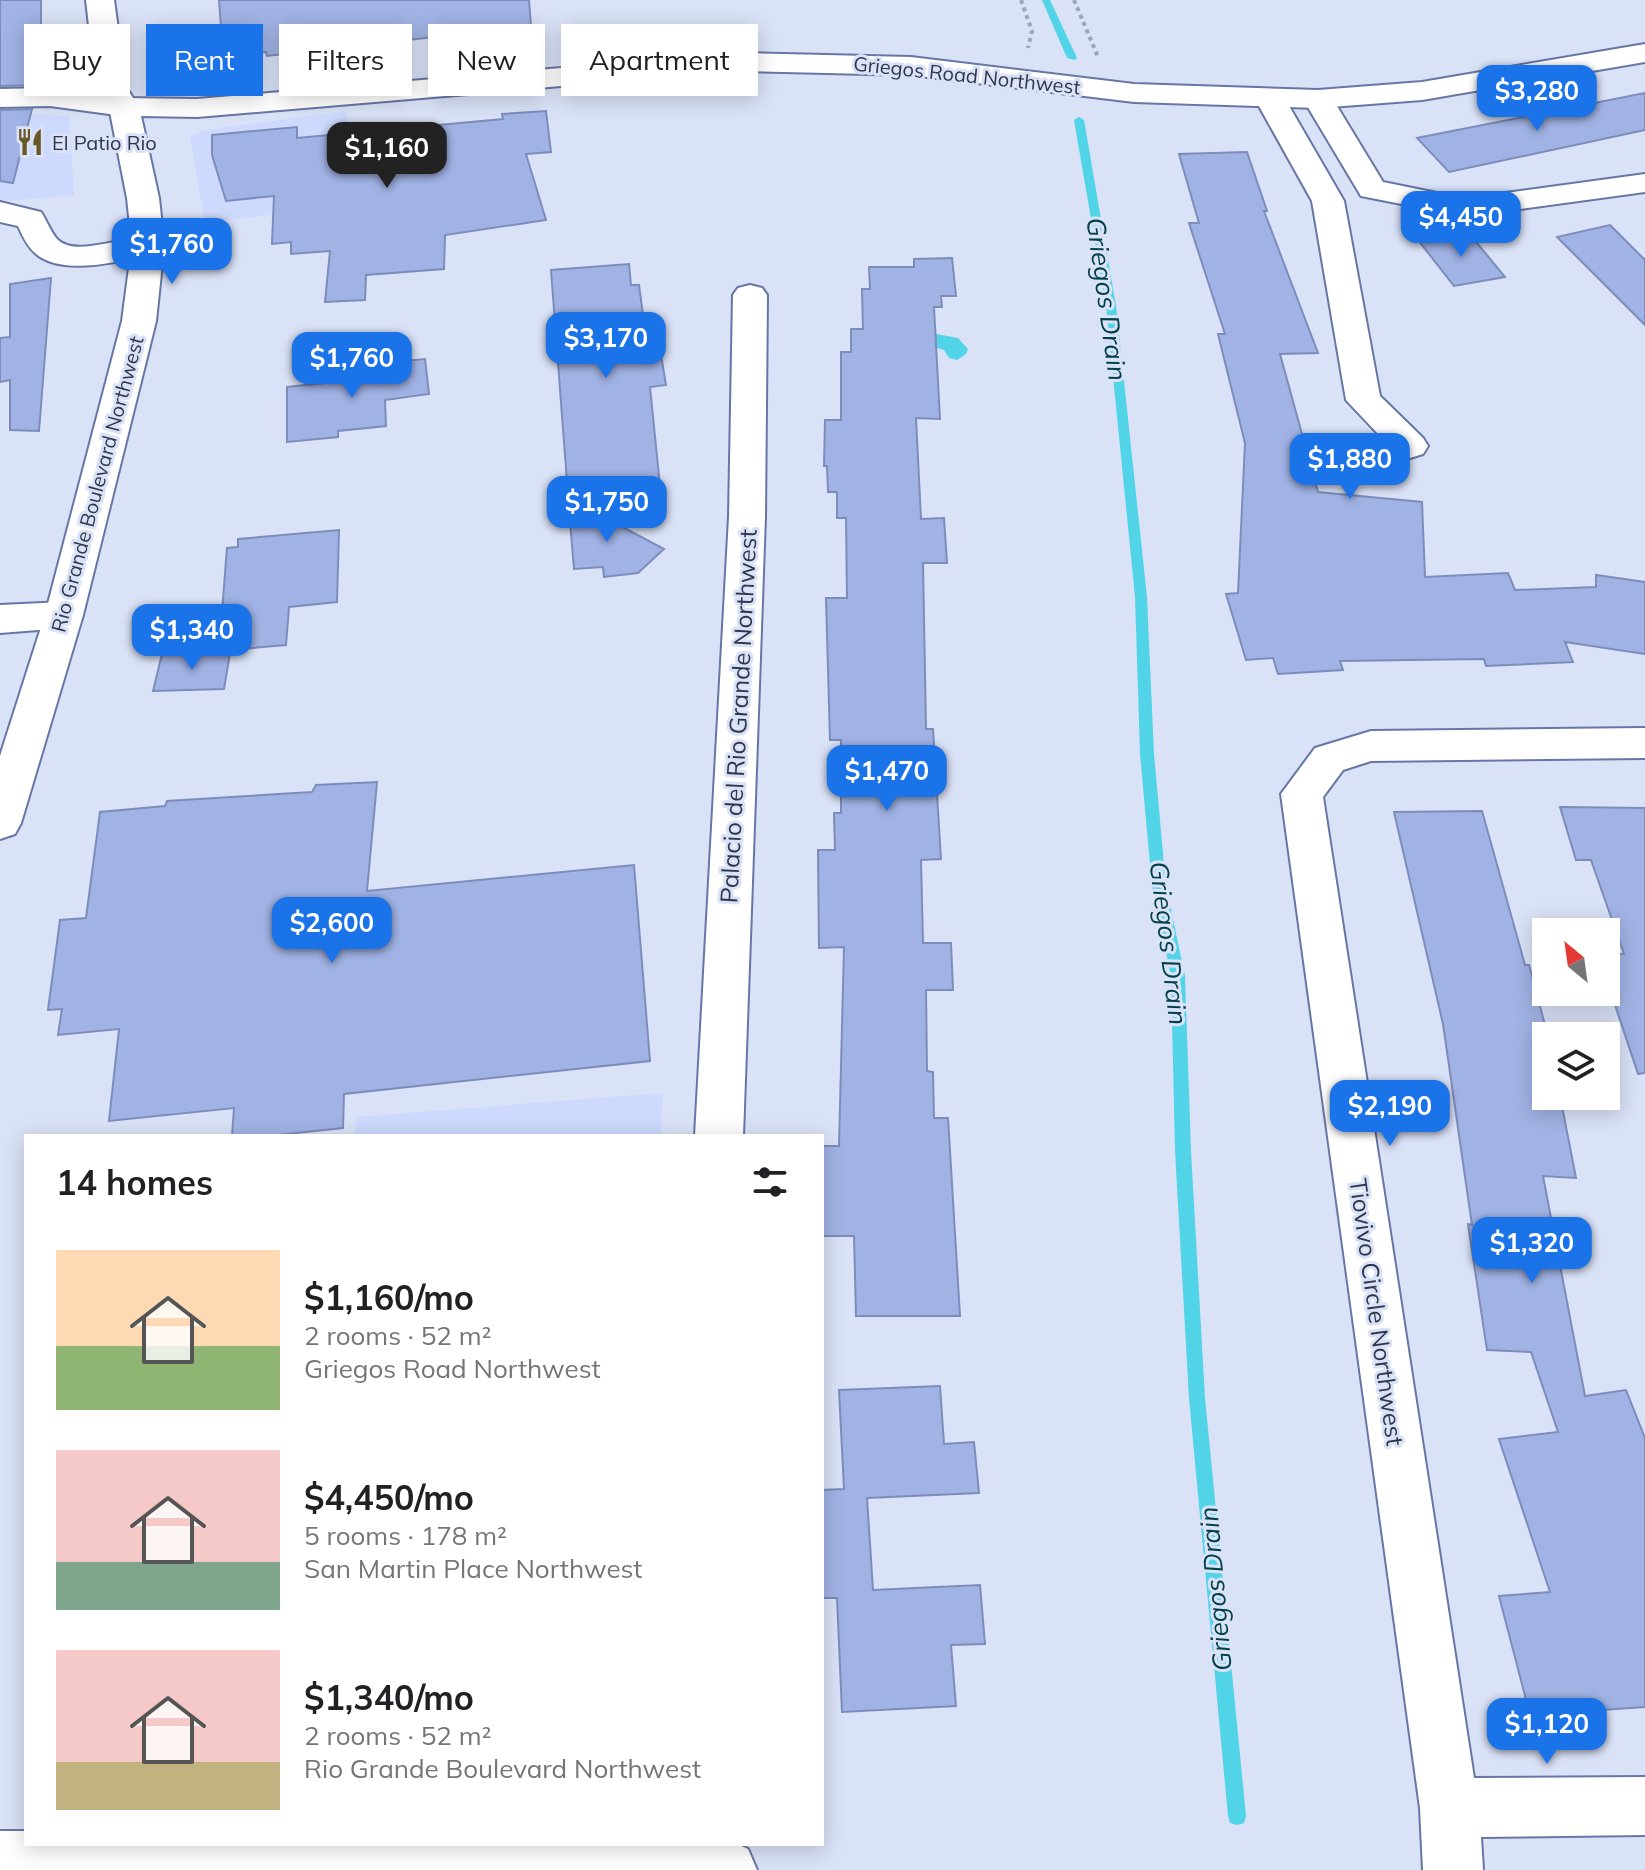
<!DOCTYPE html>
<meta charset="utf-8">
<style>
:root{--surface:#fff;--page:#f2f2f2;--text:#202124;--muted:#757577;--accent:#1a73e8}
body{margin:0;font-family:Mulish,sans-serif;background:var(--page);color:var(--text);height:100vh;display:flex;flex-direction:column;font-size:30px;white-space:nowrap}
*{box-sizing:border-box;margin:0}
p{font-size:26px;color:var(--muted)}
.icon{flex:none;width:44px;height:44px;fill:none;stroke:currentColor;stroke-width:2;stroke-linecap:round;stroke-linejoin:round}
.map{position:relative;flex:1;overflow:hidden}
.drawer{position:absolute;left:24px;top:1134px;width:800px;height:712px;display:flex;flex-direction:column;background:var(--surface);border-radius:0px;box-shadow:0 4px 20px #0003}
.drawer>*{flex:none}
.banner{position:absolute;left:24px;top:24px;width:800px;height:72px;display:flex;gap:16px}
.needle{width:52px;rotate:331deg}
.fabs{position:absolute;left:1532px;top:918px;display:grid;gap:16px}
.fabs a{display:grid;place-items:center;width:88px;height:88px;border-radius:0px;background:var(--surface);box-shadow:0 4px 20px #0003;font-size:40px}
.price{position:absolute;translate:-50% -68px;padding:0 18px;border-radius:16px;background:var(--accent);color:#fff;font-size:26px;line-height:52px;filter:drop-shadow(0 2px 4px #0008)}
.price::after{content:'';position:absolute;left:50%;top:48px;width:24px;height:18px;margin-left:-12px;background:inherit;clip-path:polygon(0 0,100% 0,50% 100%)}
.price.current{background:#222;color:#fff}
ul{padding:0;list-style:none}
li{display:flex;align-items:center;gap:24px;height:200px;padding:0 32px}
li span{display:grid;place-items:center;flex:none;width:224px;height:160px;border-radius:0px;color:#555}
li>.icon{margin-inline-start:auto}
span .icon{width:96px;height:96px;fill:#fffc;stroke-width:1}
li b{font-size:34px}
h2{display:flex;justify-content:space-between;align-items:center;height:96px;padding:0 32px;font-size:34px}
.chip{padding:0 28px;border-radius:0px;background:var(--surface);box-shadow:0 4px 20px #0003;font-size:28px;line-height:72px}
.chip.current{background:var(--accent);color:#fff}
.map>svg:first-child{display:block}
.built{fill:#cddafd}
.water{fill:#52d4e8}
.lines{fill:none;stroke-linecap:round;stroke-linejoin:round}
.stream{fill:#52d4e8;fill-rule:evenodd}
.building{fill:#a1b3e5;stroke:#7c8dbc;stroke-width:2}
.minor-casing{stroke:#6777a5;stroke-width:4}
.major-casing{stroke:#6777a5;stroke-width:4}
.path{stroke:#9ea5ba;stroke-width:4;stroke-dasharray:4 4;stroke-linecap:butt}
.minor{fill:#fff;fill-rule:evenodd}
.major{fill:#fff;fill-rule:evenodd}
.labels{text-anchor:middle;dominant-baseline:central;stroke-width:6;stroke-linejoin:round;paint-order:stroke}
.far-street-label{font-size:20px;fill:#30374c;stroke:#dae2f7}
.far-poi-label{font-size:20px;fill:#30374c;stroke:#dae2f7;text-anchor:start}
.street-label{font-size:24px;fill:#30374c;stroke:#dae2f7}
.water-label{font-size:26px;font-style:italic;fill:#024149;stroke:#dae2f7}
</style>
<div class="map">
<svg width="1645" height="1870" viewBox="0 0 1645 1870">
<rect width="100%" height="100%" fill="#dae2f7"/>
<!-- built -->
<path class="built" d="M347 111 348 205 205 223 190 136 205 130Z
M0 113 69 116 74 196 0 201Z
M663 1093 661 1136H355L356 1117Z"/>
<!-- water -->
<path class="water" d="M931 333 958 338 968 349 966 354 957 360 949 358 944 350 934 347Z"/>
<g class="lines">
<!-- stream -->
<path class="stream" d="M1042 0H1050L1077 58 1075 60 1067 58Z
M1079 117 1084 120 1116 306 1147 597 1154 754 1166 886 1185 976 1191 1151 1205 1398 1246 1816 1244 1823 1237 1825 1230 1823 1228 1816 1189 1398 1175 1151 1171 976 1152 886 1140 754 1135 597 1106 306 1074 120Z"/>
</g>
<!-- building -->
<path class="building" d="M0 0H41V50L48 49 39 85 0 86Z
M219 0H529L531 26 267 56 266 52 234 56V52L223 53Z
M1645 93V130L1449 172 1417 138Z
M32 109 13 183 0 181V110Z
M546 111 551 152 526 154 546 220 445 235 444 269 366 275 365 300 325 302 330 251 291 254V242L272 244 274 196 226 201 212 155V135L297 127V138L503 119 502 114Z
M1247 152 1267 211H1264L1318 353 1280 354 1318 492 1422 502 1425 577 1508 573 1515 590 1596 587V575L1645 582V654L1565 642 1573 662 1486 666 1484 659 1340 661 1343 670 1278 674 1273 658 1246 660 1226 594 1238 593 1245 443 1218 334H1225L1189 223H1199L1179 154Z
M1610 225 1645 260V325L1557 237Z
M1468 232 1505 277 1454 286 1418 240Z
M952 258 956 296H941L942 307H934L940 419 916 418 921 519 944 518 947 563H923L926 729H933L941 859 921 860 923 943H951L953 990H926L927 1071 933 1072 934 1118H948L960 1316H856L854 1236H822V1146H839L844 947 819 948 818 850H835L834 813H841V740H830L826 598H847L846 518H837V492H828L827 466H824L825 420H841V352H851V329H863L862 289H870L869 267H914V259Z
M629 264 631 285H639L647 344 659 343 666 385 650 387 660 486 568 495 551 270Z
M51 278 39 431 10 430V380L0 382V338L10 337V284Z
M425 359 429 394 385 400 386 426 338 431V437L287 442V387L353 380V366Z
M568 498 664 549 638 573 604 577 603 567 574 569Z
M339 530 337 602 289 607 286 645 219 651 227 548 238 547V539Z
M230 653 224 689 153 691 162 654Z
M377 782 367 891 634 865 650 1061 344 1094 343 1128 268 1136H232L234 1108 109 1121 119 1029 58 1035 62 1009 48 1010 60 920 86 918 100 812 165 806 167 801 312 792 316 785Z
M1560 807 1645 808V1073L1638 1074 1606 978V954H1624L1591 860H1576Z
M1482 811 1525 965H1529L1548 1036 1546 1096H1560L1576 1178 1543 1176 1585 1396 1626 1390 1645 1438V1707L1530 1715 1499 1596 1550 1592 1499 1439 1558 1432 1531 1352 1487 1350 1468 1224 1472 1225 1443 1024 1394 812Z
M940 1386 944 1444 974 1442 979 1493 867 1498 873 1590 980 1585 985 1644 951 1645 956 1706 842 1712 837 1598H822V1490L844 1489 839 1390Z"/>
<g class="lines">
<!-- minor casing -->
<g class="minor-casing">
<path id="minor" d="M86 0H114L126 87 139 107 135 113 124 116 50 106 0 107V89L50 88 101 95 96 87Z
M1270 90 1281 93 1285 99 1344 201 1380 396 1423 438 1428 446 1423 454 1410 458 1397 454 1346 400 1312 201 1255 99 1259 93Z
M1318 90 1329 93 1383 182 1442 194 1505 193 1645 174V192L1505 211 1442 212 1361 196 1303 99 1307 93Z
M0 202 41 212C47 221 51 233 58 240 79 259 133 231 159 238L164 245 159 252C128 260 62 278 35 253 27 246 22 235 18 226L0 222Z
M750 285 762 288 767 295 765 517 743 1136H695L729 517 733 295 738 288Z
M64 602 78 605 83 615 78 625 64 628 0 633V605Z
M1645 728V758L1371 761 1343 770 1323 797 1474 1778 1645 1777V1835L1481 1837 1483 1870H1423L1420 1808 1281 794 1315 748 1371 731Z
M0 1831H26V1844H737L748 1849 757 1870H0Z"/>
</g>
<!-- major casing -->
<g class="major-casing">
<path id="major" d="M1645 44V62L1422 100 1318 108 1134 102 911 75 738 71 197 117 141 116 159 198 164 245 156 321 83 615 21 823 15 834 0 839V756L45 615 122 321 132 245 127 198 109 107 113 101 124 98 197 99 738 53 911 57 1134 84 1318 90 1422 82Z"/>
</g>
<!-- path -->
<path class="path" d="M1021 0 1032 31 1028 48
M1074 0 1098 57"/>
<!-- minor -->
<use href="#minor" class="minor"/>
<!-- major -->
<use href="#major" class="major"/>
</g>
<!-- icons -->
<defs>
<g id="restaurant-bare" transform="scale(2.16)"><path d="M-5-6h1v4h1v-4h1v4h1v-4h1v5L-1.5 .5V6h-2V.5L-5-1ZM5-6V6H3V1.5H1.5Q1.5-4 5-6Z" fill="#695725" stroke="#dae2f7" stroke-width="2.5" paint-order="stroke"/></g>
</defs>
<g fill-rule="evenodd">
<use href="#restaurant-bare" x="30" y="142"/>
</g>
<g class="labels">
<!-- far-street labels -->
<g class="far-street-label">
<text transform="translate(967 75) rotate(6)">Griegos Road Northwest</text>
<text transform="translate(97 484) rotate(-75)">Rio Grande Boulevard Northwest</text>
</g>
<!-- far-poi labels -->
<g class="far-poi-label">
<text x="52" y="142">El Patio Rio</text>
</g>
<!-- street labels -->
<g class="street-label">
<text transform="translate(738 716) rotate(-87)">Palacio del Rio Grande Northwest</text>
<text transform="translate(1377 1312) rotate(82)">Tiovivo Circle Northwest</text>
</g>
<!-- water labels -->
<g class="water-label">
<text transform="translate(1107 299) rotate(82)">Griegos Drain</text>
<text transform="translate(1169 943) rotate(83)">Griegos Drain</text>
<text transform="translate(1215 1589) rotate(-95)">Griegos Drain</text>
</g>
</g>
</svg>
<div class="fabs">
<a><svg class="needle" viewBox="-14 -14 28 28"><path d="M0-13l5 13h-10z" fill="#e53935"/><path d="M0 13l5-13h-10z" fill="#757577"/></svg></a>
<a><svg class="icon" aria-label="layers" viewBox="0 0 24 24"><path d="M12 4l9 5-9 5-9-5zM3 14l9 5 9-5"/></svg></a>
</div>
<b class="price" style="left:1537px;top:133px">$3,280</b>
<b class="price current" style="left:387px;top:190px">$1,160</b>
<b class="price" style="left:1461px;top:259px">$4,450</b>
<b class="price" style="left:172px;top:286px">$1,760</b>
<b class="price" style="left:606px;top:380px">$3,170</b>
<b class="price" style="left:352px;top:400px">$1,760</b>
<b class="price" style="left:1350px;top:501px">$1,880</b>
<b class="price" style="left:607px;top:544px">$1,750</b>
<b class="price" style="left:192px;top:672px">$1,340</b>
<b class="price" style="left:887px;top:813px">$1,470</b>
<b class="price" style="left:332px;top:965px">$2,600</b>
<b class="price" style="left:1390px;top:1148px">$2,190</b>
<b class="price" style="left:1532px;top:1285px">$1,320</b>
<b class="price" style="left:1547px;top:1766px">$1,120</b>
<div class="banner">
<a class="chip">Buy</a>
<a class="chip current">Rent</a>
<a class="chip">Filters</a>
<a class="chip">New</a>
<a class="chip">Apartment</a>
</div>
<section class="drawer">
<h2>14 homes<svg class="icon" aria-label="filters" viewBox="0 0 24 24"><path d="M4 7h16M4 17h16"/><circle cx="9" cy="7" r="2"/><circle cx="15" cy="17" r="2"/></svg></h2>
<ul>
<li><span style="background:linear-gradient(#ffd9b3 60%,#8fb573 0)"><svg class="icon" aria-label="home" viewBox="0 0 24 24"><path d="M3 11l9-7 9 7M6 9v11h12V9"/></svg></span><div><b>$1,160/mo</b><p>2 rooms · 52 m²</p><p>Griegos Road Northwest</p></div></li>
<li><span style="background:linear-gradient(#f6c9c9 70%,#7fa58c 0)"><svg class="icon" aria-label="home" viewBox="0 0 24 24"><path d="M3 11l9-7 9 7M6 9v11h12V9"/></svg></span><div><b>$4,450/mo</b><p>5 rooms · 178 m²</p><p>San Martin Place Northwest</p></div></li>
<li><span style="background:linear-gradient(#f6c9c9 70%,#c2b280 0)"><svg class="icon" aria-label="home" viewBox="0 0 24 24"><path d="M3 11l9-7 9 7M6 9v11h12V9"/></svg></span><div><b>$1,340/mo</b><p>2 rooms · 52 m²</p><p>Rio Grande Boulevard Northwest</p></div></li>
</ul>
</section>
</div>
